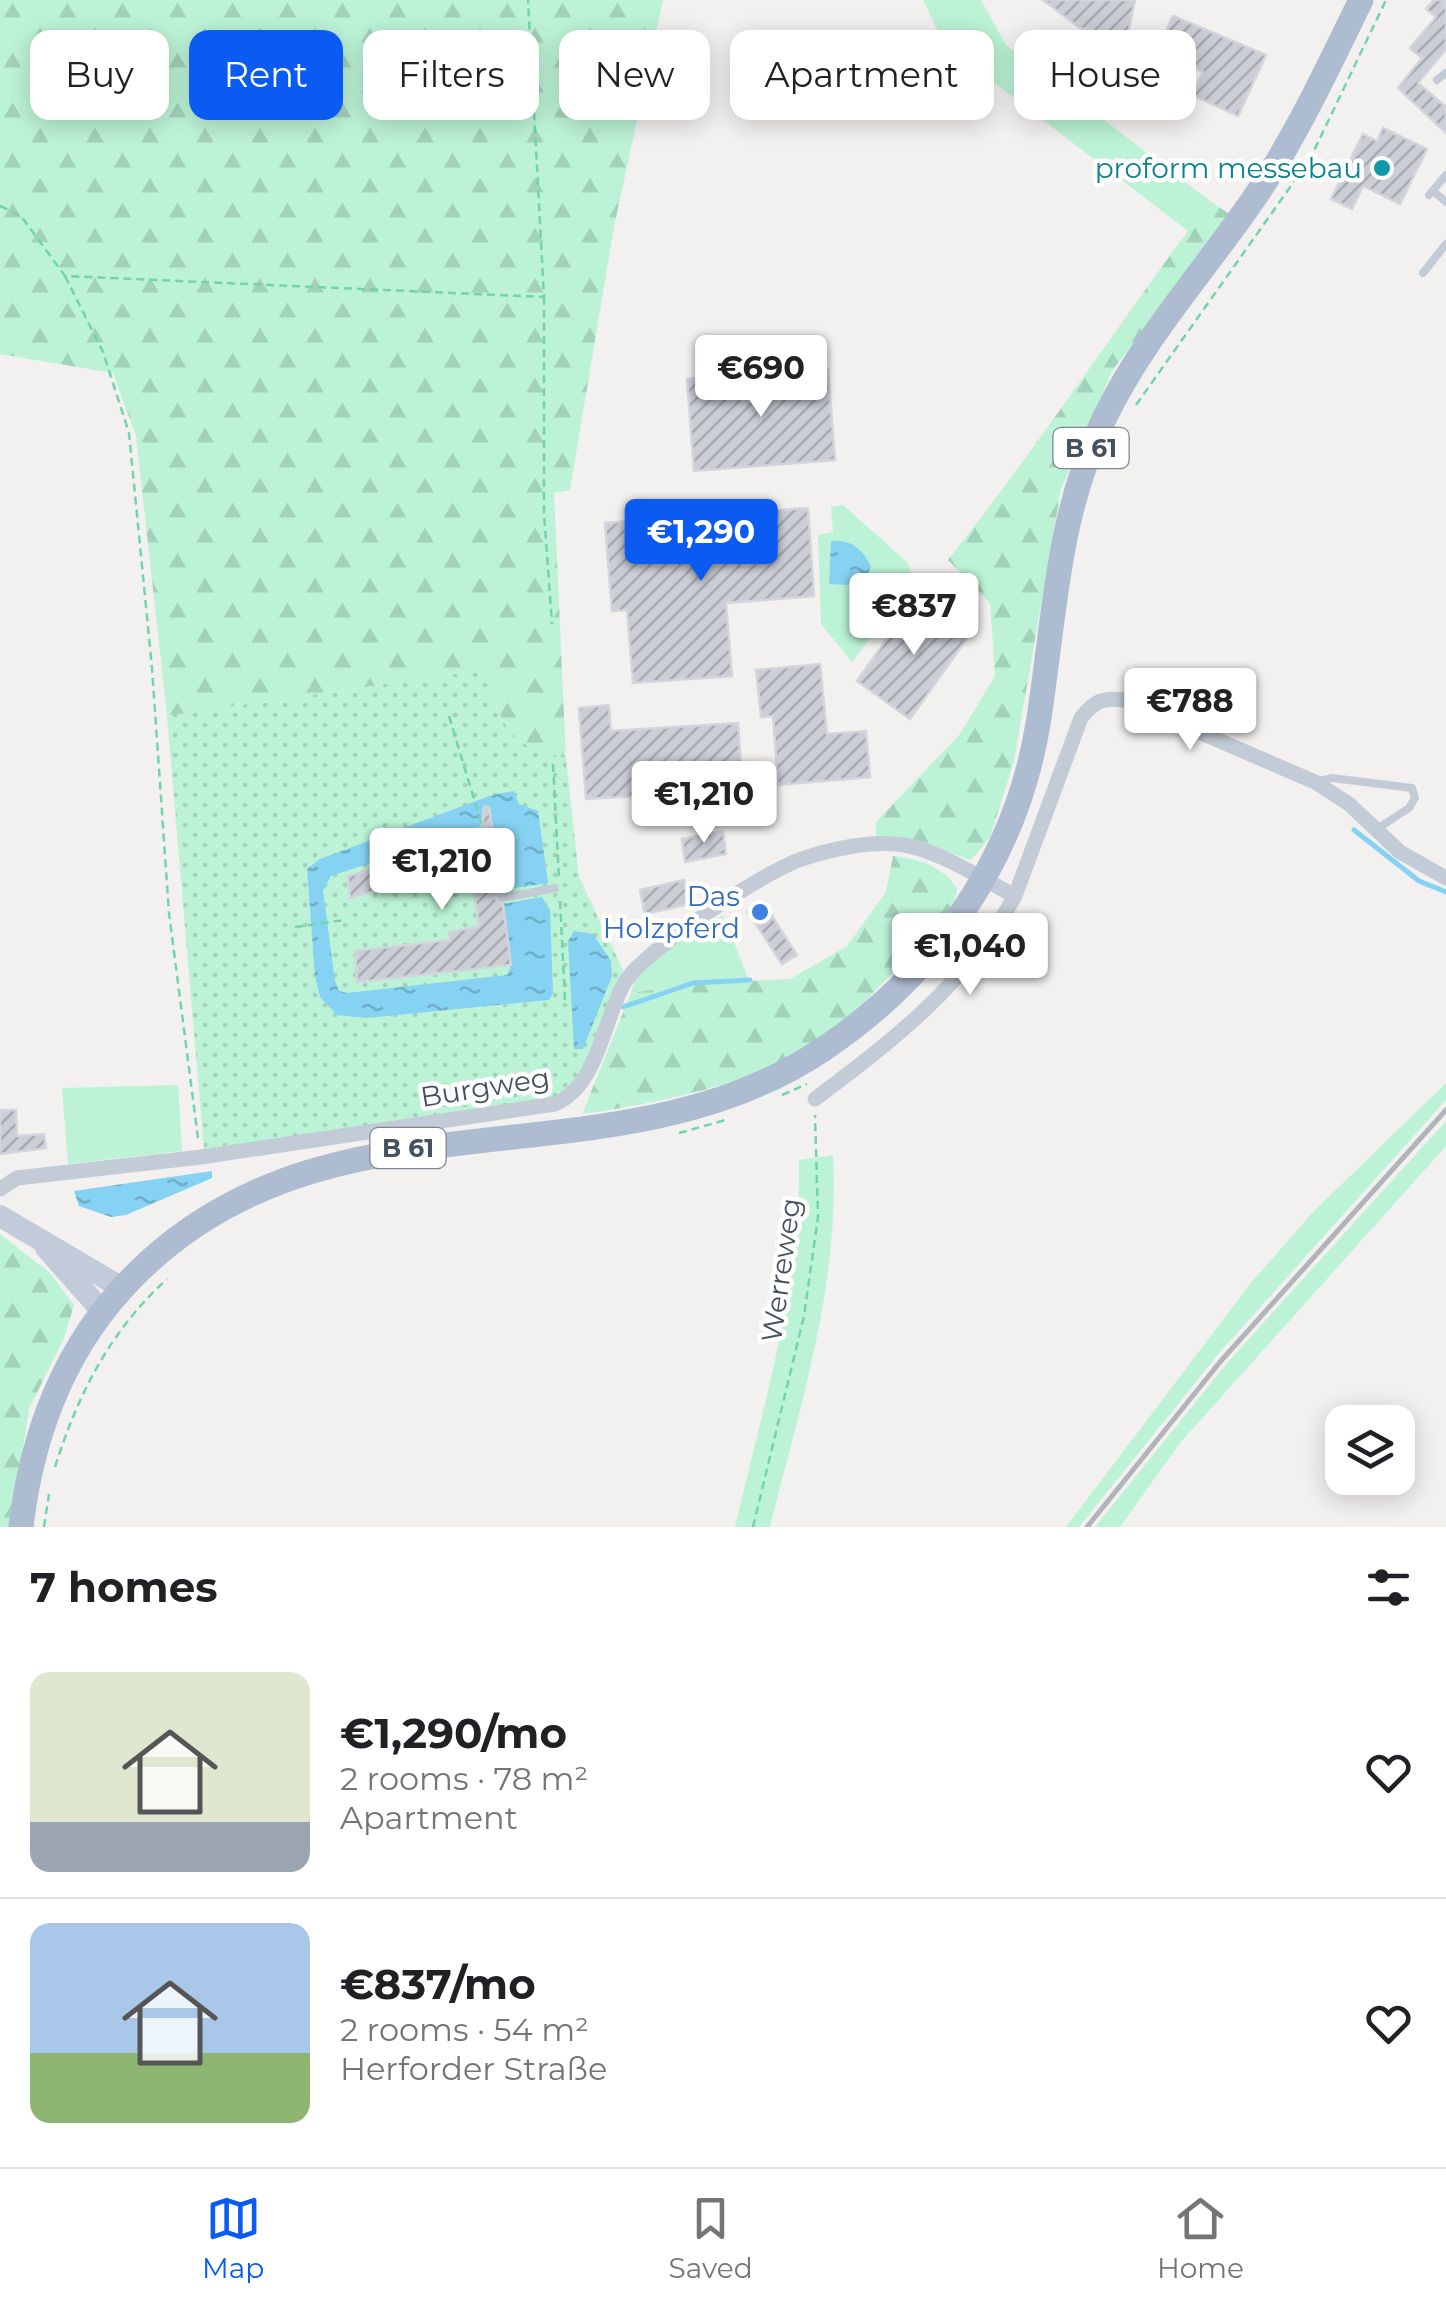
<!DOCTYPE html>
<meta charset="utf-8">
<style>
:root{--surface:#fff;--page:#f2f2f2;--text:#202124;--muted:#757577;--line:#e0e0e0;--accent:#0b5bf2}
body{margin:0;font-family:Montserrat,sans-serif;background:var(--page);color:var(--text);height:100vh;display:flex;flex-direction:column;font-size:38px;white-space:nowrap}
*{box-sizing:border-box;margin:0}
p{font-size:32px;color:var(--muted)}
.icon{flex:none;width:55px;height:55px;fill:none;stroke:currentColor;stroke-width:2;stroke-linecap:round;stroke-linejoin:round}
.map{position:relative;height:1527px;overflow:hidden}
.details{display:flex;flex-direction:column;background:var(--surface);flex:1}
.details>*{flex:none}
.top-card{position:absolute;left:30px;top:30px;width:1388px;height:90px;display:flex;gap:20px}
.tools{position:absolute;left:1325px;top:1405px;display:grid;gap:20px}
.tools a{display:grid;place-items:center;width:90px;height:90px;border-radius:20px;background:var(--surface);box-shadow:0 5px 25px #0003;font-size:50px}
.price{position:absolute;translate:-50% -85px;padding:0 22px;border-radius:10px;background:#fff;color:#222;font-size:32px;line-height:65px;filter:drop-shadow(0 2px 5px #0008)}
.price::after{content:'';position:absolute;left:50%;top:60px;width:30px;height:22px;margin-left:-15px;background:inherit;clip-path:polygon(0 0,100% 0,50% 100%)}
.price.active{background:var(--accent);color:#fff}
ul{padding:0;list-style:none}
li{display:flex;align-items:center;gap:30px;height:250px;padding:0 30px}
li+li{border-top:2px solid var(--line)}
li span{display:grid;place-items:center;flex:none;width:280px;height:200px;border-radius:20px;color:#555}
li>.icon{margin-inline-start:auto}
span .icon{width:120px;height:120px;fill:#fffc;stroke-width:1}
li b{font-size:42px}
h2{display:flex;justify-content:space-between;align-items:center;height:120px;padding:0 30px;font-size:42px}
.chip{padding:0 35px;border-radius:20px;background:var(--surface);box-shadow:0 5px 25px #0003;font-size:35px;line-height:90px}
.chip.active{background:var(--accent);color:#fff}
.dock{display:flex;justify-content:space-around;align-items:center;height:140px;border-top:2px solid var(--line);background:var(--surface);font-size:28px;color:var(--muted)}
.dock a{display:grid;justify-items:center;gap:5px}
.dock .active{color:var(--accent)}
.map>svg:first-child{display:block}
.grass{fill:#bcf3d6}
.forest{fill:url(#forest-firs)}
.park{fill:url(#park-dots)}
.water{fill:url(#water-ripples)}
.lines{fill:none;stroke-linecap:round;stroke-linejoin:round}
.stream{stroke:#86d2f3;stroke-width:5}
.building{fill:url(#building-hatch);stroke:#d4d5dc;stroke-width:2.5}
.path{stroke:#71d4ac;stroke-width:2.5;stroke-dasharray:8 5;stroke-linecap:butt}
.lane{stroke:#c3cbd6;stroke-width:8}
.street{stroke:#c3cbd6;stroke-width:15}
.secondary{stroke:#c1cbda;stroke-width:22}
.primary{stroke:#aebcd1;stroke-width:25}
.rail{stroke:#b2b4bb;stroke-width:5}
.culture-dot{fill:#0f9aa8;stroke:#fff;stroke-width:4}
.shop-dot{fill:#3f7fe0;stroke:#fff;stroke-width:4}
.labels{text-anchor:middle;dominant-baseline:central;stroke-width:9;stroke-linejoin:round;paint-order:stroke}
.shield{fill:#fff;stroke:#7e858f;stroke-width:2.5}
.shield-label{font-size:25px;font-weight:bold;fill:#46515f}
.culture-label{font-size:28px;fill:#0d838f;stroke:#fff;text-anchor:end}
.shop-label{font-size:28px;fill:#366cbe;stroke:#fff;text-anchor:end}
.street-label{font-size:28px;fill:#46515f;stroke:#fff}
</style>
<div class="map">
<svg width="1446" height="1527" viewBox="0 0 1446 1527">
<defs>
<pattern id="forest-firs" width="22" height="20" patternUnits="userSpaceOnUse" patternTransform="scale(2.5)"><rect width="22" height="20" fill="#bcf3d6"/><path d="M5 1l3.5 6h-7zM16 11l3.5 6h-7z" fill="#a3d2ba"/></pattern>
<pattern id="park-dots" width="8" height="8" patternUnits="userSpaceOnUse" patternTransform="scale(2.5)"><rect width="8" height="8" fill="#bcf3d6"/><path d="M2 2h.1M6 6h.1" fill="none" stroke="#a3d2ba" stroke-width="1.8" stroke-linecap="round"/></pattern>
<pattern id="water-ripples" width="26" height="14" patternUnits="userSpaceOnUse" patternTransform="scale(2.5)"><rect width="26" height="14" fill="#86d2f3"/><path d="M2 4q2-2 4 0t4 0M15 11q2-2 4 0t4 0" fill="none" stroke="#6fadc8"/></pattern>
<pattern id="building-hatch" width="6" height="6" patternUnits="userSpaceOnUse" patternTransform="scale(2.5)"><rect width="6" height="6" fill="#ccced6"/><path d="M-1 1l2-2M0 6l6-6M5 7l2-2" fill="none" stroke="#a7aab1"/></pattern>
</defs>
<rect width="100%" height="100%" fill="#f3f0f0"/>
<!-- grass -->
<path class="grass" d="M923 0H981L1006 45 1210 201 1188 231 971 65 942 40Z
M843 505 908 563 912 582 852 662 821 624 818 535 833 532 831 507Z
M723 915 750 983 694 984 631 993C638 957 694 934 723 915Z
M1446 1083V1100L1219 1353 1079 1527H1066L1250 1284 1313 1212Z
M178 1085 182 1151 68 1164 62 1088Z
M1446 1121V1146L1180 1443 1120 1527H1095L1228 1362Z
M833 1155C840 1283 801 1403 770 1527H735C763 1406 801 1285 799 1160Z"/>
<!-- forest -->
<path class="forest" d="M0 0H663L614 227 570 490 554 493 566 758C508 750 500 721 483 670L167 716 136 436 113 373 0 354Z
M1210 201 1231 215 1112 371 1061 489 1014 761 990 837 971 860 907 838H876V822L960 734 995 676 990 603 948 560C1040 444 1121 320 1210 201Z
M893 856C920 859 943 866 957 889L954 904C921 939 890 977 856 1011 792 1077 669 1102 582 1114L631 993 694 984 790 979 847 946 886 892Z
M0 1234 50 1273 74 1305 64 1338 29 1409 11 1527H0Z"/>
<!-- park -->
<path class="park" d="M483 670C500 721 508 749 566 758L579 877 623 970 583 1069 564 1095 537 1101 204 1150 167 716Z"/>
<!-- water -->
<path class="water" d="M831 541C850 539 863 548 871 567L866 577 846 585 829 584Z
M514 791 519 804 538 811 548 883 501 890 491 823 331 876 323 891 335 981 339 991 347 993 507 975 511 965 503 904 542 897 550 910 553 993 549 1000 367 1018 337 1015 320 997 315 976 307 869 320 859 492 795Z
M574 931 593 934 611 961 612 976 583 1049H574L568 941Z
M212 1171V1178L126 1215 111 1217 79 1206 74 1191Z"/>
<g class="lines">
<!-- stream -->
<path class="stream" d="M1354 830 1419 881 1446 892
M623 1007 693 983 750 980"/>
</g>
<!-- building -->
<path class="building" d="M1043 0H1135L1127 38 1080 28Z
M1434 0H1446V49L1418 83 1446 107V133L1398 88 1422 58 1410 48 1436 17 1426 9Z
M1173 16 1266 55 1238 116 1192 95 1203 72 1157 50Z
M1383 128 1427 149 1400 204 1363 186 1352 209 1331 199 1363 134 1377 141Z
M828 369 835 460 694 471 687 379Z
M808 508 814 596 726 603 732 676 633 683 627 610 612 611 605 523Z
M917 596 970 634 910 719 857 681Z
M820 664 827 734 866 731 870 777 778 785 773 716 761 717 756 670Z
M609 705 611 731 738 723 743 797 638 803V796L586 799 579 708Z
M484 807H489L501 891 495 898 503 905 511 965 357 982 355 951 450 940 449 932 479 927 471 872 443 880 441 872 350 898 348 876 481 837Z
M723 831 726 854 685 862 682 839Z
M684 880 689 904 645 914 640 890Z
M763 902 797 955 782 964 748 912Z
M0 1110H16L17 1136 44 1134 46 1148 0 1154Z"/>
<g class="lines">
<!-- path -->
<path class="path" d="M0 206 21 216 65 276 544 297 528 0
M65 276 103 352 129 433 152 668 169 913 198 1138
M544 297V513L552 624
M1136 405 1310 159 1386 0
M449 716 482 826
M553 764 559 879
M560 901 565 1000
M295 927 345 920
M782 1095 807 1084
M679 1133 729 1119
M55 1467C78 1394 110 1331 167 1279
M44 1527 49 1494
M753 1527 804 1316 818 1217 815 1115"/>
<!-- lane -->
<path class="lane" d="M1437 80 1446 73
M1433 191 1446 202
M1429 195 1446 175
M1423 273 1446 244
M1320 781 1332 778 1412 788 1415 798 1409 808 1377 829
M502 898 555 888"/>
<!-- street -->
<path class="street" d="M1015 896 1081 718C1094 701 1103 697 1125 700L1315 782 1349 804 1400 852 1446 878
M0 1189 17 1178 201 1157 555 1104C599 1085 603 1019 625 982 645 950 763 873 799 860 830 849 871 840 904 845 940 851 982 879 1015 896 964 986 896 1038 815 1099"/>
<!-- secondary -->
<path class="secondary" d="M0 1216 122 1288
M46 1248 102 1311"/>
<!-- primary -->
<path class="primary" d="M21 1527C32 1432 65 1346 133 1277 329 1077 610 1192 822 1050 935 975 1016 859 1038 724 1055 618 1056 518 1104 419 1144 335 1210 265 1261 188 1300 128 1330 63 1361 0"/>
<!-- rail -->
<path class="rail" d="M1087 1527 1220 1362 1446 1110"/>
</g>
<!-- markers -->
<circle class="culture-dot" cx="1382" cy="168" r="10"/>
<circle class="shop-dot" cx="760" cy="912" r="10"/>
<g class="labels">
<!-- shield labels -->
<g class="shield">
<rect x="1053.5" y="428" width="75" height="40" rx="8"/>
<rect x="370.5" y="1128" width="75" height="40" rx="8"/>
</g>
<g class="shield-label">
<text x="1091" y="448">B 61</text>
<text x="408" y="1148">B 61</text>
</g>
<!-- culture labels -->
<g class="culture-label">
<text x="1362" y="168">proform messebau</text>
</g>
<!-- shop labels -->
<g class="shop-label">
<text x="740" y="896">Das<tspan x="740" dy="32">Holzpferd</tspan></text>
</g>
<!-- street labels -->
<g class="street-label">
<text transform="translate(485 1087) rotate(-9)">Burgweg</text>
<text transform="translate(781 1270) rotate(-82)">Werreweg</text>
</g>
</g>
</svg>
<div class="tools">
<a><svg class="icon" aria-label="layers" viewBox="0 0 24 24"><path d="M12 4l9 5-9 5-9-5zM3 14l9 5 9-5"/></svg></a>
</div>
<b class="price" style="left:761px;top:420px">€690</b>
<b class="price active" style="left:701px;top:584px">€1,290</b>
<b class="price" style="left:914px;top:658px">€837</b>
<b class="price" style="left:1190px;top:753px">€788</b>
<b class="price" style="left:704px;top:846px">€1,210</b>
<b class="price" style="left:442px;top:913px">€1,210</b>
<b class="price" style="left:970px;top:998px">€1,040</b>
<div class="top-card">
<a class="chip">Buy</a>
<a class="chip active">Rent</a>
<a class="chip">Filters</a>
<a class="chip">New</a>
<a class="chip">Apartment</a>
<a class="chip">House</a>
</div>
</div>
<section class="details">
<h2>7 homes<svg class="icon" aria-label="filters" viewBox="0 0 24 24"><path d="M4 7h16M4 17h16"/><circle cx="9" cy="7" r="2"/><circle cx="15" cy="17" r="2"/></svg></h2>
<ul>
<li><span style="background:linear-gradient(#dfe7d0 75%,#9aa5b1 0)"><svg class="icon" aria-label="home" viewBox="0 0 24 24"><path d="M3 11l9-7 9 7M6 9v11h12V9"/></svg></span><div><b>€1,290/mo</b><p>2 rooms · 78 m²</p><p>Apartment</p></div><svg class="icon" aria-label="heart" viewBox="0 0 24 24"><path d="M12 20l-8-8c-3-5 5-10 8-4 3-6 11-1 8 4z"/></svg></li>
<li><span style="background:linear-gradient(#a9c7e8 65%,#8fb573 0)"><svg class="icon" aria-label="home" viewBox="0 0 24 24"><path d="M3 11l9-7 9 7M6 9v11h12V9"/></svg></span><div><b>€837/mo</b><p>2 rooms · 54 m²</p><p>Herforder Straße</p></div><svg class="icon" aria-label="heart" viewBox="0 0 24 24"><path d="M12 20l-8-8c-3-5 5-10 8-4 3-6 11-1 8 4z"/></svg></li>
</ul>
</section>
<nav class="dock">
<a class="active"><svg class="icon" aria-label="map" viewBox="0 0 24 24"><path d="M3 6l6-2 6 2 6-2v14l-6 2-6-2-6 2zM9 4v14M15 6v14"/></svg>Map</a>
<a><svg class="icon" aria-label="saved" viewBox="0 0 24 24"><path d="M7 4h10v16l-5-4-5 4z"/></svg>Saved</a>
<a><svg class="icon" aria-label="home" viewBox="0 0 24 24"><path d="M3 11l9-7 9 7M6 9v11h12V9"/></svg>Home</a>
</nav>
